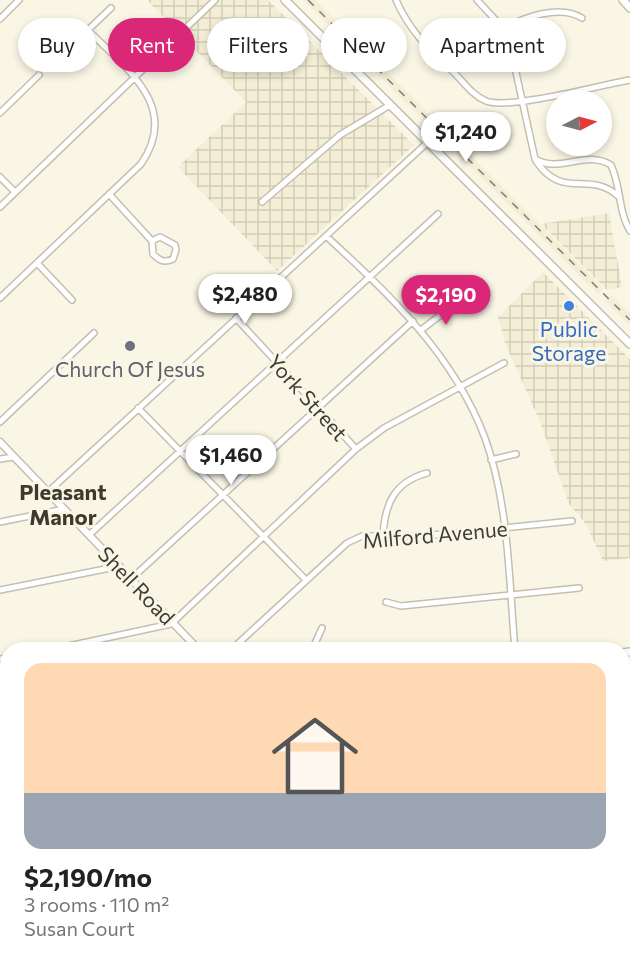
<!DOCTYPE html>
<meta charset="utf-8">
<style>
:root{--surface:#fff;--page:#f2f2f2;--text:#222;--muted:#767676;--line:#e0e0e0;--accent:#db2777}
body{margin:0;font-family:Commissioner,sans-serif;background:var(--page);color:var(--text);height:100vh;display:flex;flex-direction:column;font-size:22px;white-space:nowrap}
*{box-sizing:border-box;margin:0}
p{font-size:20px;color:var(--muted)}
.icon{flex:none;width:33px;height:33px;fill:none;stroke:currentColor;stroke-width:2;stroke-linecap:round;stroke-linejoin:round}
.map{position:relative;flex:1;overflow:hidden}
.drawer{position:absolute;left:0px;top:642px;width:630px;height:330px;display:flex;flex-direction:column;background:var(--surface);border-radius:24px 24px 0 0;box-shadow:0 3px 9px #0003}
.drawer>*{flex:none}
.hud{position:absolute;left:18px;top:18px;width:594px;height:54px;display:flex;gap:12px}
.needle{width:39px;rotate:84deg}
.fabs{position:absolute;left:546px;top:90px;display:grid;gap:12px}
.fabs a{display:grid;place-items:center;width:66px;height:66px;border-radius:50%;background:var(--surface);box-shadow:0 3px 9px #0003;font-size:30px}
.price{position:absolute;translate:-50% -51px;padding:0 14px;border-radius:21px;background:#fff;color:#222;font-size:20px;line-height:39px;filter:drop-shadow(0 2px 3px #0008)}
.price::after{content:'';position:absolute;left:50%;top:36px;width:18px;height:14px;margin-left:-9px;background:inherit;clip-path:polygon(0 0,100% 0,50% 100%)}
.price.selected{background:var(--accent);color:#fff}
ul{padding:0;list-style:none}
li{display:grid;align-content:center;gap:12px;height:318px;padding:0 24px}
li+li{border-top:2px solid var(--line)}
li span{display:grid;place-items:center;height:186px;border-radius:18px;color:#555}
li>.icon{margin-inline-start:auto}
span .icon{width:108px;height:108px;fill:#fffc;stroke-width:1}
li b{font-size:26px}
.pill{padding:0 21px;border-radius:27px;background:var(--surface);box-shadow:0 3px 9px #0003;font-size:21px;line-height:54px}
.pill.selected{background:var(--accent);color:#fff}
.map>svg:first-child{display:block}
.industrial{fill:url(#industrial-grid)}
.built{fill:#f4eed6}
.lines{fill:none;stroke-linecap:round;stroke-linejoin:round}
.minor-casing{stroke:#c4c0b1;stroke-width:8}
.tertiary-casing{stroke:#c4c0b1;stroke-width:9}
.secondary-casing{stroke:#c4c0b1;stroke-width:10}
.minor{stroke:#fff;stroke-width:5}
.tertiary{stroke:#fff;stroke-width:6}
.secondary{stroke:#fff;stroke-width:7}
.rail{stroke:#807e74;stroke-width:1.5;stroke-dasharray:8 8;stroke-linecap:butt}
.shop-dot{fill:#3f7fe0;stroke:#faf6e6;stroke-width:2}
.worship-dot{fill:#6b7280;stroke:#faf6e6;stroke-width:2}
.labels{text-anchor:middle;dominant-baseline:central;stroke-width:6;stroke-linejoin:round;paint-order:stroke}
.shop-label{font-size:21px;fill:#366cbe;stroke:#faf6e6}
.worship-label{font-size:21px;fill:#5b616d;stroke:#faf6e6}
.street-label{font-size:21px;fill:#3e3c36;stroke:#faf6e6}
.neighbourhood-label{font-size:22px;font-weight:bold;fill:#3d392d;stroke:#faf6e6}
</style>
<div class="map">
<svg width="630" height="972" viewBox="0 0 630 972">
<defs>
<pattern id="industrial-grid" width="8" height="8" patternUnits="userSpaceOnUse" patternTransform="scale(1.5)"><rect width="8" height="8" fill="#f4eed6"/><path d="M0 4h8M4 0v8" fill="none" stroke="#d2cdb8"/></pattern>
</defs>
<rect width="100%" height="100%" fill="#faf6e6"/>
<!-- industrial -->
<path class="industrial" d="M147 0H268L414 145 277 271 178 167 246 102Z
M609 213 622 287 607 290 541 224Z
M543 272 630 359V558L603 561 586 524 569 504 540 422 505 343 498 317Z"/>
<!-- built -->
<path class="built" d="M303 0H315L604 289 598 294Z
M611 295 630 314V326L605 301Z"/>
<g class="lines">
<!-- minor casing -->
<g class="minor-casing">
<path id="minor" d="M396 0C408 28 427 48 449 68 461 78 471 95 486 101 509 110 601 85 630 80
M477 0 504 29 510 45 535 159C560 174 586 149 611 165 621 186 618 211 630 231
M0 19 19 0
M504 29C524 17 560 4 582 18
M66 51 111 8
M0 113 39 75
M536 161C563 201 589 170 618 196
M0 177 15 192
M109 194 152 241 160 237 175 245 176 250 173 259C164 263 160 261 153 254L152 241
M262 202 340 135 390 105
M0 207 215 0
M326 236C390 295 454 355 485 438 509 504 509 581 515 650
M37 263 72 300
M0 298 141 164C181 106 126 69 88 30
M236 318 356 449
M421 330 455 304
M138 408 306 580
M0 422 94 333
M0 459 14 457
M491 460 516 454
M48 492 428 142
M0 522 64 509
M89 535 438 214
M383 535C385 504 394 482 427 473
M131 579 413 321
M0 590 120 566
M386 602 401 606 579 588
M50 650 171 624 356 449 384 428 504 363
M231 650 347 543 362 536H422L572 521
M312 650 322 628
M0 659 8 658
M0 733 8 731
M622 738H630
M43 964 44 972
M295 964 302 972
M395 964 402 972
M480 964 481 972
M530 964V972L630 967
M225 972 234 964"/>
</g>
<!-- tertiary casing -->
<g class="tertiary-casing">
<path id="tertiary" d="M0 442 199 650
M504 964 512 972
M528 972H530"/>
</g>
<!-- secondary casing -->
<g class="secondary-casing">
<path id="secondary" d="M285 0 630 344
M623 0 630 8
M622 653 630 652
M622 660H630
M0 827 8 836
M0 841 8 850
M0 921 8 918
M103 964 109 972
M115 964 122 972"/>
</g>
<!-- minor -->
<use href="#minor" class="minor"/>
<!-- tertiary -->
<use href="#tertiary" class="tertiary"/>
<!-- secondary -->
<use href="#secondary" class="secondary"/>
<!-- rail -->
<path class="rail" d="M308 0 630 320"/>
</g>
<!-- markers -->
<circle class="shop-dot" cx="569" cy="306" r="6"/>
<circle class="worship-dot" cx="130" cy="346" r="6"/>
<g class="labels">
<!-- shop labels -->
<g class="shop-label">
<text x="569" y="328">Public<tspan x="569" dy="24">Storage</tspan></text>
</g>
<!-- worship labels -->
<g class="worship-label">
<text x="130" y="368">Church Of Jesus</text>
</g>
<!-- street labels -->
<g class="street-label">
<text transform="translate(308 397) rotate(48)">York Street</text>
<text transform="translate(435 534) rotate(-5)">Milford Avenue</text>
<text transform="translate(137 585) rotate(46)">Shell Road</text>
</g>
<!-- neighbourhood labels -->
<g class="neighbourhood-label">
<text x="63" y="491">Pleasant<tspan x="63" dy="25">Manor</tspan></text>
</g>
</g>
</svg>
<div class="fabs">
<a><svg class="needle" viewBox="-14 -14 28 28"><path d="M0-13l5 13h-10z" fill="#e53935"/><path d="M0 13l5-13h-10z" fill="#767676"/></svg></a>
</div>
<b class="price" style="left:466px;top:163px">$1,240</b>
<b class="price" style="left:245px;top:325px">$2,480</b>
<b class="price selected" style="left:446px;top:326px">$2,190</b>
<b class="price" style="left:231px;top:486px">$1,460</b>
<div class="hud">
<a class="pill">Buy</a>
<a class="pill selected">Rent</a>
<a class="pill">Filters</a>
<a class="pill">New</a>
<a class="pill">Apartment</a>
</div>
<section class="drawer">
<ul>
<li><span style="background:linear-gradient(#ffd9b3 70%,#9aa5b1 0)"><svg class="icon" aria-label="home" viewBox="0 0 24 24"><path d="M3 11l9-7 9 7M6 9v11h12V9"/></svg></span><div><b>$2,190/mo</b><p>3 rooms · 110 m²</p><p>Susan Court</p></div></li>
</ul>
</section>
</div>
